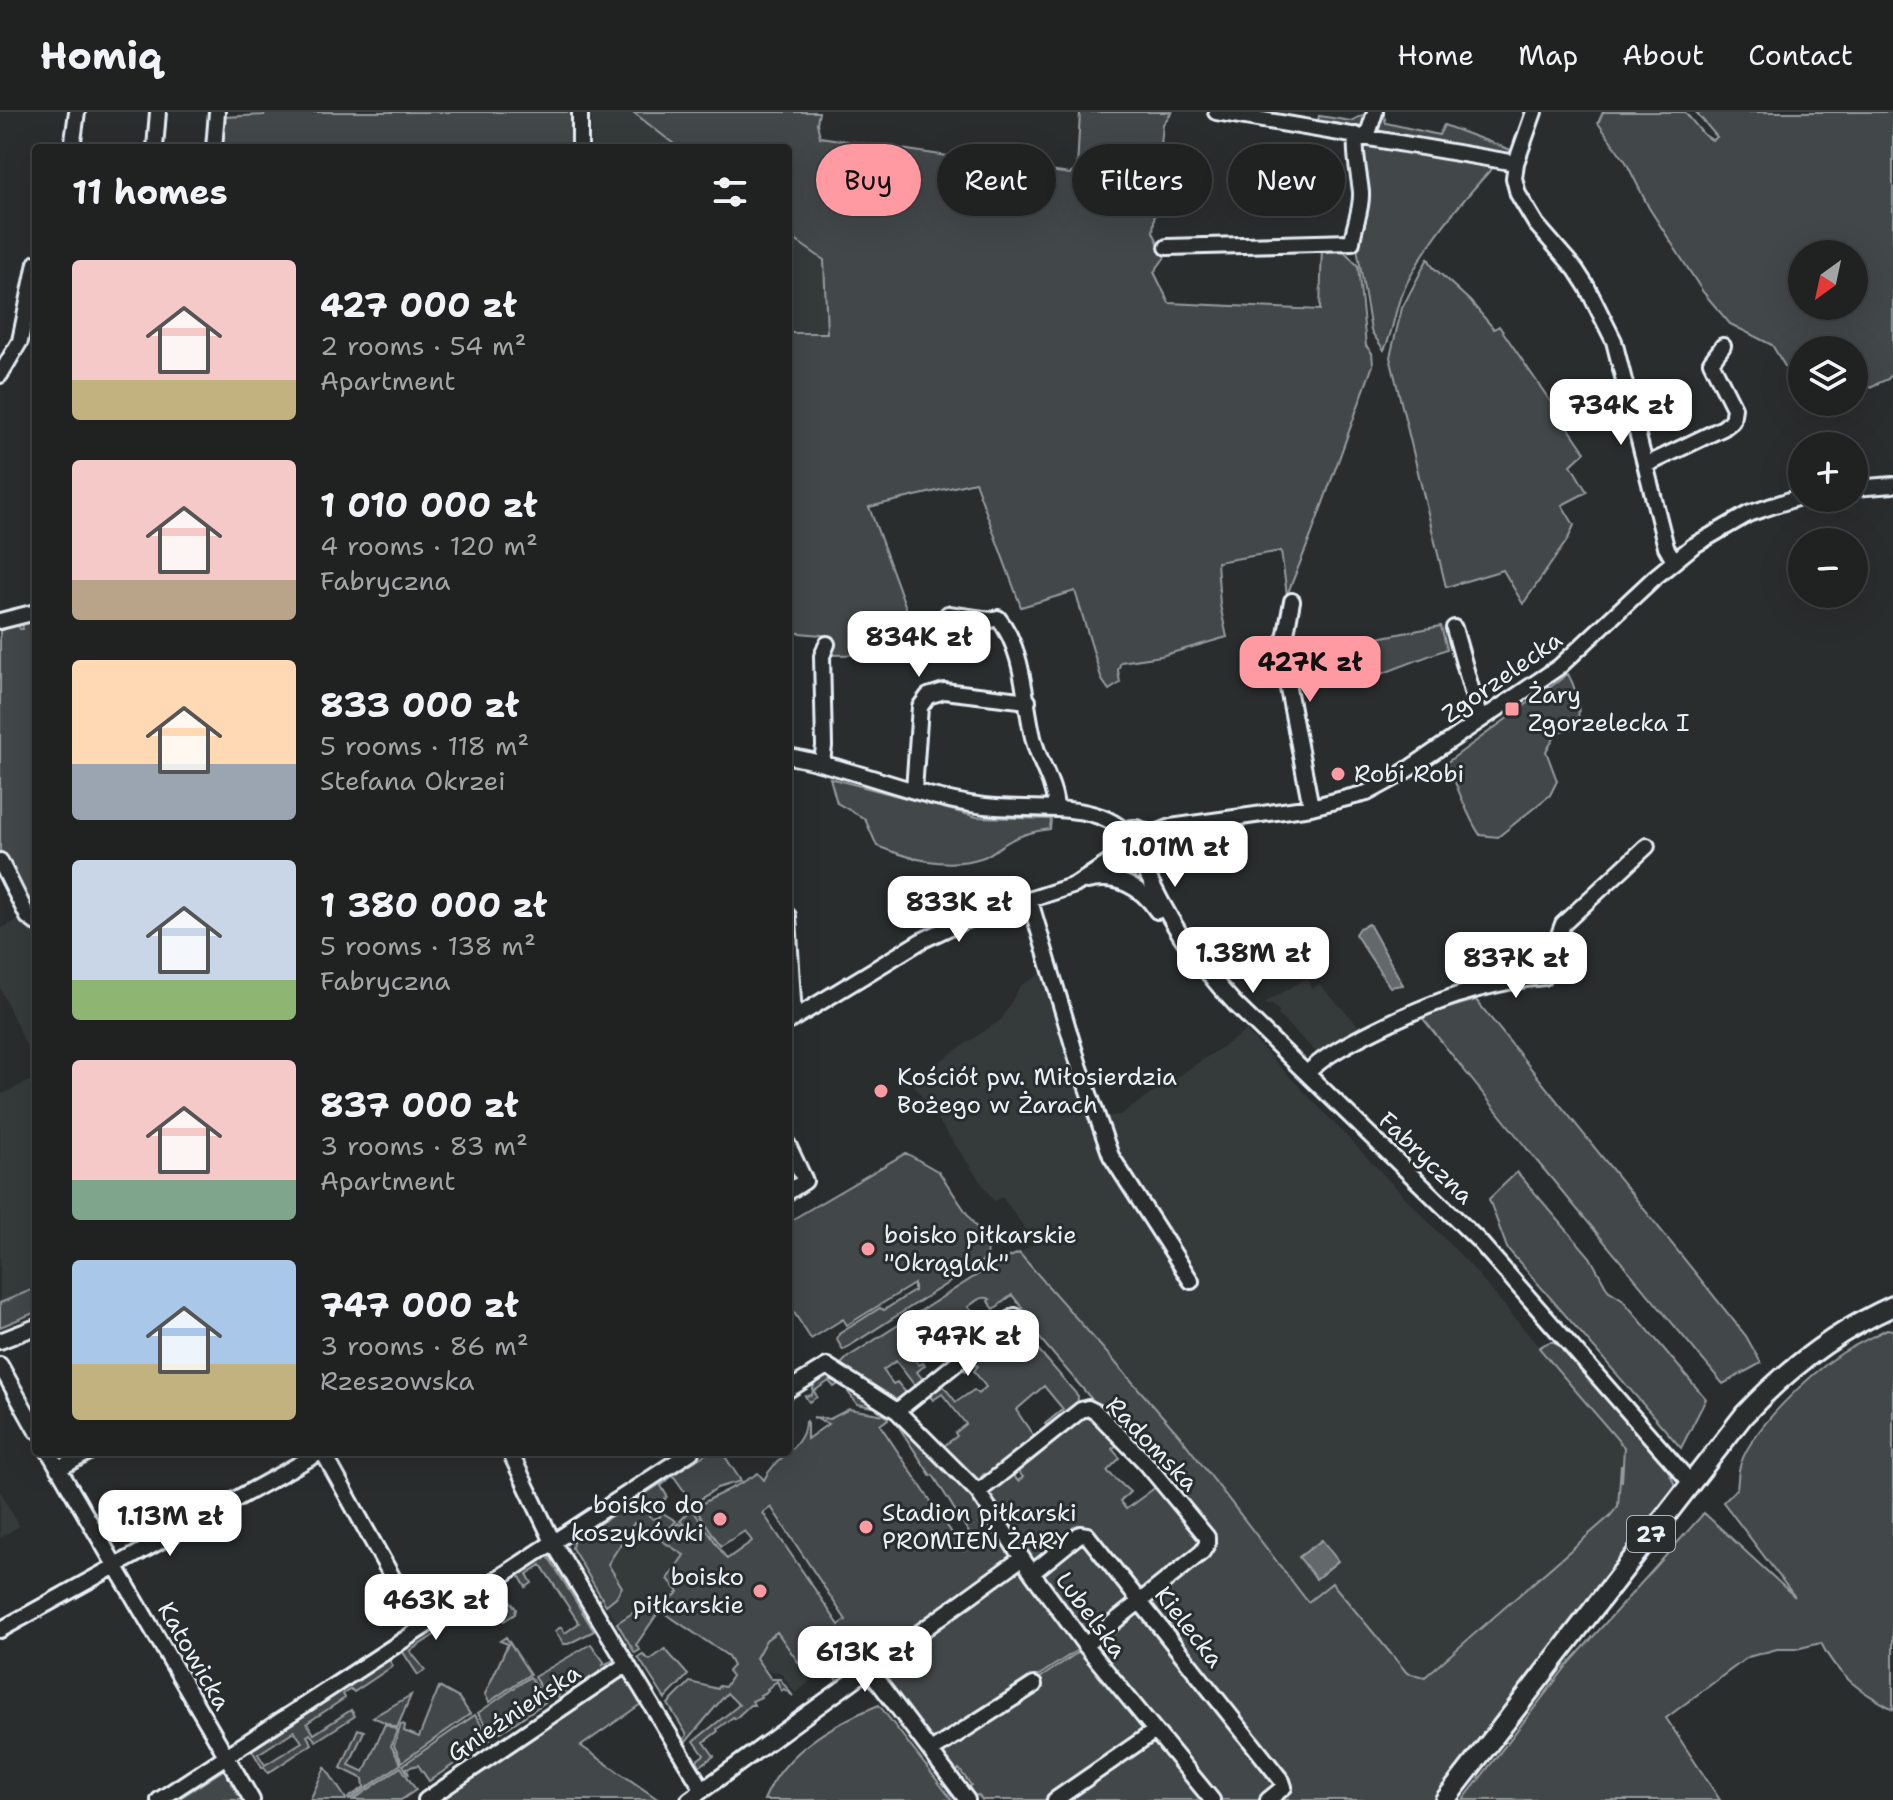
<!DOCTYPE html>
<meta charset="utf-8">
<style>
:root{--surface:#202222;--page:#2d2f2f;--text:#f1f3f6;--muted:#a2a4a5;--line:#3d3f40;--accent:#ff9aa2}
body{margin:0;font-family:"Shantell Sans",sans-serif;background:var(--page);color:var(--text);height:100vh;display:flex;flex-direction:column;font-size:30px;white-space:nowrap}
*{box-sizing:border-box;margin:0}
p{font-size:26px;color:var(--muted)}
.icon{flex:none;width:44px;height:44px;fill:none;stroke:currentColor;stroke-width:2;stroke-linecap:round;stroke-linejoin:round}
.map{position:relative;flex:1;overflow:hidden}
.sheet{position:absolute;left:32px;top:32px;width:760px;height:1312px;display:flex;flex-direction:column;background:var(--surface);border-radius:8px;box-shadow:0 8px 32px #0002,0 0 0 2px var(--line)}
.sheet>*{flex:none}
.hud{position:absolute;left:816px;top:32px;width:760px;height:72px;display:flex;gap:16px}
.needle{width:52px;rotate:213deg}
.controls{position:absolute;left:1788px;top:128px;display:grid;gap:16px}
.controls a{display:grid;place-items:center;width:80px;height:80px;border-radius:50%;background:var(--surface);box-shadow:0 8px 32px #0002,0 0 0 2px var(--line);font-size:40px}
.price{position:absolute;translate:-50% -68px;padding:0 18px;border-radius:16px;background:#fff;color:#222;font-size:26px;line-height:52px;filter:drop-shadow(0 2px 4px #0008)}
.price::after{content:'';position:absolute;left:50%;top:48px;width:24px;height:18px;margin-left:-12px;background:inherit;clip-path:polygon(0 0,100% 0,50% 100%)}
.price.current{background:var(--accent);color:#111}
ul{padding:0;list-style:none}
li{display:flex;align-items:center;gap:24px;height:200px;padding:0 40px}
li span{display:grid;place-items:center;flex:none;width:224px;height:160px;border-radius:8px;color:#555}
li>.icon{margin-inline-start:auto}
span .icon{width:96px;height:96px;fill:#fffc;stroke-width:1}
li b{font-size:34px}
h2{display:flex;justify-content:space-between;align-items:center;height:96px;padding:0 40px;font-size:34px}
.tag{padding:0 28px;border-radius:36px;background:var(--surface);box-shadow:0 8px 32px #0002,0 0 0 2px var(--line);font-size:28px;line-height:72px}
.tag.current{background:var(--accent);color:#111}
header{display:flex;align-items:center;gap:48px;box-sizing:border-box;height:112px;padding:0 40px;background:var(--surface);border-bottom:2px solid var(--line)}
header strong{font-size:38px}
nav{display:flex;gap:44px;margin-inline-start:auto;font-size:28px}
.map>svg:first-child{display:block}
.built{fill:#363a3b}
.green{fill:#424648;stroke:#959ca0;stroke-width:2;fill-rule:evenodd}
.water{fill:#63686b;stroke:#989fa3;stroke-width:2}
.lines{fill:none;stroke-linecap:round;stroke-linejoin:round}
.minor-casing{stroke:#e8f1f8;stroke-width:20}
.major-casing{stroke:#e8f1f8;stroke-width:24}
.minor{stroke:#2a2d2e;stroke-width:14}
.major{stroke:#2a2d2e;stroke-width:18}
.poi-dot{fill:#ff9aa2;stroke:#2a2d2e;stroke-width:3}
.labels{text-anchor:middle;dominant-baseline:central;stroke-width:6;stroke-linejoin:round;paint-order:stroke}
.shield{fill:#2a2d2e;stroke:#afb6bb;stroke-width:2}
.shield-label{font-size:22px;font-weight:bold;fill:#e8f1f8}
.street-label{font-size:24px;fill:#e8f1f8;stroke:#2a2d2e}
.poi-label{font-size:24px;fill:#e8f1f8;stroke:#2a2d2e;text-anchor:start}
</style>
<header>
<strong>Homiq</strong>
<nav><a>Home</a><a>Map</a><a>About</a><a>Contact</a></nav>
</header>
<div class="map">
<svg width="1893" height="1688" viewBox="0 0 1893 1688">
<rect width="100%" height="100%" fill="#2a2d2e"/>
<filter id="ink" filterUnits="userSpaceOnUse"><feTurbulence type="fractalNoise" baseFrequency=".0125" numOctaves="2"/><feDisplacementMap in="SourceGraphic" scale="16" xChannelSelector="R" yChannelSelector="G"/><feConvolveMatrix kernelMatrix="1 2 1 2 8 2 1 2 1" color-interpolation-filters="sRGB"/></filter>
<g filter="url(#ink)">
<!-- built -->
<path class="built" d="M591 0H633L679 36H591Z
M788 123 824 148 827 221H788Z
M25 805 36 819V955L0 876V817Z
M1049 857 1098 1006 1120 1003 1246 919 1468 1151 1624 1335 1618 1394 1610 1404 1425 1565 1407 1561 1332 1472 1308 1491 1179 1323 1019 1141 1036 1131 1002 1085 994 1089 911 969 1002 907 1020 874Z
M1307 866 1312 877 1319 872 1357 912 1362 921 1319 943 1278 903 1280 900 1271 892 1269 894 1265 891Z
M36 966V1201L0 1217V983Z
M0 1379 19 1414 0 1426Z
M619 1399 710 1458 625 1525 572 1436 573 1429Z
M778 1520 811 1569 795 1581 780 1560 764 1558 756 1546 766 1528Z"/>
<!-- green -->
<path class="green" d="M265 0H575V36H219L223 5 264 3Z
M633 0H819L817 11 820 25 1070 62 1077 57 1080 0H1172L1163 12 1153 120 1165 145 1154 160 1169 191 1320 198 1322 133 1345 140 1358 154 1366 234 1372 241 1373 253 1311 424 1287 483 1281 439 1217 450 1220 493 1227 525 1161 544 1121 550 1118 558 1120 571 1109 578 1102 568 1075 479 1021 495 975 370 869 395 909 504 888 511 891 542 829 543 833 524 788 520V221H827L824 148 788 123V36H679Z
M1369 0H1383L1386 11 1439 23 1444 13 1511 38 1506 44 1316 16 1319 4 1351 9Z
M1603 0H1685L1703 22 1712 28 1717 25 1696 0H1893V261L1888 267 1854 282V238H1802V251L1786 256 1772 233 1730 212 1703 180 1649 96 1626 50 1598 11ZM1854 142V194H1802V142Z
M1366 28 1495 53C1460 91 1425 132 1403 179 1394 198 1394 219 1384 238L1371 219 1356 129 1359 36Z
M1428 146 1433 155 1470 189 1494 217 1499 214 1585 340 1571 353 1587 380 1562 393 1574 413 1568 427 1523 492 1503 458 1446 475 1390 245 1402 196Z
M36 507V803L29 801 0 738V517L18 512 20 517H23L22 511Z
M1441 514 1447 537 1368 567 1356 530Z
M1568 562C1577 578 1581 597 1577 615L1558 620 1546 639 1557 669 1550 683 1498 725 1480 723C1465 701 1459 675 1446 651Z
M830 666 977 705 1051 707 1050 717C1033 719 1018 723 1003 733 996 737 989 744 981 746 946 757 910 747 877 734L865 707 837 691Z
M1476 888 1746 1224 1761 1251 1723 1272 1536 1048 1421 904Z
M906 1041 939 1060 988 1133 987 1146 843 1238 837 1228 839 1222 880 1196 884 1198 914 1179V1172L847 1213 843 1207 811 1227 788 1191V1110Z
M1517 1060 1590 1145 1608 1178 1622 1187 1706 1287 1681 1336 1507 1136 1489 1087Z
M1019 1141 1179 1323 1308 1490 1332 1471 1407 1561 1425 1565 1610 1404 1618 1394 1621 1353 1622 1370 1624 1335 1539 1236C1548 1229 1553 1228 1563 1233L1668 1357 1674 1371V1380L1438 1688H1273L1290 1674 1145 1489 1209 1433 1151 1350 1094 1290 1020 1203 1025 1199 1012 1183 994 1197 988 1189 990 1187C981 1183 975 1190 968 1195L988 1218 968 1233 952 1213 941 1222 952 1236 948 1239 942 1233 937 1237 927 1225 909 1240 919 1253 923 1251 925 1253 917 1260 924 1269 916 1275 896 1249 883 1258 893 1272 897 1270 907 1282 896 1293 841 1257V1252L848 1245 996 1151Z
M36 1176V1200L0 1215V1191Z
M1019 1215 1078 1284 1077 1295 1051 1316 1045 1312 1063 1297 1044 1274 1016 1298 1037 1329 1017 1344 1014 1341 1011 1344 1013 1348 988 1366 984 1362 981 1365 983 1370 973 1369 941 1336 957 1324 955 1321 966 1312 942 1282 933 1288 928 1282 941 1271 956 1290 974 1278 978 1282 986 1275 974 1259 978 1254 976 1253 966 1259 959 1256 998 1225H1007Z
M1887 1217 1893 1218V1597C1861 1580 1837 1564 1821 1531L1796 1537H1777L1748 1545 1666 1606 1720 1688H1463L1566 1555 1704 1401 1795 1485 1723 1390 1737 1376C1738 1370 1738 1364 1739 1358 1747 1320 1810 1262 1842 1241 1856 1232 1872 1225 1887 1217Z
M829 1261 895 1302 971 1378 1015 1444 1013 1448 838 1570 825 1553 808 1564 777 1520 766 1528 756 1546 771 1567H780L793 1584 784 1577 781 1579 777 1569 767 1577 768 1579 760 1583 761 1585 752 1589 754 1593H750L735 1607 733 1605 717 1617 718 1619 704 1630 714 1644 700 1654 697 1648 704 1643 694 1629 739 1593 727 1581 686 1630 684 1627 687 1623 668 1592 690 1570 718 1577 719 1574 725 1575 732 1564 728 1559 733 1554 728 1544 660 1498 636 1533 640 1538 635 1541 617 1511 645 1493 655 1501 679 1480 668 1467 684 1443 634 1411 608 1452 622 1475 616 1485 606 1493 572 1436 573 1429 671 1365 661 1374 667 1384 660 1395 656 1391 649 1394 647 1402 653 1407 660 1405 661 1400 676 1409 661 1426 663 1427 678 1411 696 1423 680 1409 692 1397 727 1447 752 1429 745 1419 721 1434 695 1396C716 1382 738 1375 758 1361L764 1368C775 1344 804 1337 805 1310L807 1309V1327L828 1312 813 1305 830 1307 849 1297 885 1303 888 1307 880 1313 964 1439 976 1432 933 1363 931 1364 891 1303 883 1297 857 1292 848 1280 851 1278 840 1271 834 1275 829 1269 814 1279 817 1285 809 1290 805 1284 812 1283 814 1271ZM771 1395 846 1508 839 1513 763 1401Z
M1093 1303 1120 1331 1112 1337 1120 1346 1107 1359 1130 1380 1120 1389 1126 1397 1160 1372 1201 1423 1199 1434 1139 1482 1085 1415 1033 1456 986 1382 1012 1362 1018 1369 1023 1365 1016 1357 1084 1304Z
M709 1340H722L741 1369 717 1376 693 1392 673 1363Z
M1083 1425 1132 1489 1092 1519 1083 1517 1044 1465V1457Z
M545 1443 548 1444 594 1519 568 1532H564L555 1519 561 1515 565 1521 579 1511 541 1453 527 1462 532 1471 526 1475 517 1460Z
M1015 1458 1022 1460 1079 1537 1033 1567 1030 1564 935 1630 927 1626 877 1562V1555Z
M499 1473 516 1497 515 1502 504 1509 500 1503 509 1496 498 1481 410 1539 425 1558 418 1563 401 1537Z
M1137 1502H1144L1276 1668V1676L1261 1688H1221L1099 1538 1100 1532Z
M506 1525 530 1562 489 1590 485 1582 508 1532 500 1529Z
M591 1532 604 1550 603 1553 612 1549 616 1553 614 1556 608 1554 563 1585 568 1587 562 1591 557 1584 572 1573 556 1583H546L534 1565Z
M665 1537 688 1563 665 1587 638 1545 643 1543 650 1548Z
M1080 1539 1144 1617 1143 1622 1044 1688H982L978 1683 971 1685 965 1678 971 1673 959 1657 952 1662 943 1647 945 1635 971 1622 970 1618 988 1612 987 1607 1028 1581 1032 1584 1041 1579 1034 1570Z
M388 1546 393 1554 354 1580 351 1577 343 1582 345 1586 307 1611 314 1622 351 1598 355 1604 316 1629 310 1622 307 1624 312 1632 268 1661 264 1655H262L250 1635ZM294 1619 302 1630 265 1653 258 1642Z
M625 1564 641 1592 581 1634 659 1688H441Z
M530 1565 547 1589 501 1620 496 1618 491 1621 478 1601Z
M439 1575 459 1586 470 1602 402 1650 394 1634 401 1612 405 1613 404 1619 419 1625Z
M411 1583 397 1616 373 1605Z
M879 1593 952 1688H764C784 1640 832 1612 879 1593Z
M475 1603 491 1627 429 1669 418 1653 407 1656 409 1663 403 1653Z
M385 1612 397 1618 391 1634 401 1652 349 1688 348 1686 364 1675 363 1667 341 1656 358 1617 364 1619 349 1653 364 1660Z
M1151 1628 1203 1688H1062Z
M325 1655 346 1687V1688H310Z
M401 1655 416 1678 401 1688H353Z
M225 1657 244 1688H177Z"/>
<!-- water -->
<path class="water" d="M1369 812 1403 873 1390 875 1355 822 1359 816Z
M1322 1428 1338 1449 1316 1467 1299 1445Z"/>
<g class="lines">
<!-- minor casing -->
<g class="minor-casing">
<path id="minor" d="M580 0V36
M1216 0 1516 51
M1534 0 1516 51 1514 66 1518 82 1536 112 1576 158 1587 175 1614 229 1666 435 1674 449
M1367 25 1375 0
M72 36 77 0
M155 36 158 0
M214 36 217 0
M1167 135 1352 130C1354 113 1362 98 1361 80 1359 61 1354 43 1356 23
M0 263 20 229 36 151
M1646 353 1723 316 1732 309 1734 296 1711 250 1723 234
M1854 376 1893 373
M1292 489 1285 527 1286 566 1311 695
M948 502 990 508 998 506C1024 537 1024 588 1033 625 1038 650 1055 671 1056 697
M0 509 36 500
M1454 516 1480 608
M788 644C858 656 925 690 996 695 1035 698 1096 690 1125 720
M822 650 824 634 822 544 827 532
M914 678 920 595 928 584 944 579 1028 589
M1117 733a17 17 0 1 1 34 0a17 17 0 1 1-34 0Z
M1148 724 1171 715 1311 695 1367 681 1398 664 1559 555 1654 466 1693 434 1748 402 1802 384
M0 749 28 805 36 811
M1141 749C1167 806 1192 846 1235 892L1478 1128 1691 1371
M1087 769C1116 762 1141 774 1157 799
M1030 789 1078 950 1111 1044 1191 1169
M788 804 794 906
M788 910 921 829 961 810 1075 773 1121 743
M1308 960C1327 942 1351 930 1375 918 1429 891 1484 870 1544 865L1553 852V839L1563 812 1647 734
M788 1033 805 1069 788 1080
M0 1229 36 1215
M0 1253 36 1318
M788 1278 827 1254 897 1299 978 1380 1032 1461 1085 1533 1212 1688
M897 1299 1015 1204
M49 1340 252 1688
M323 1340 421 1517
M510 1340 554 1432 703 1678
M58 1357 89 1340
M978 1380 1081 1298 1088 1296 1096 1300 1145 1350 1207 1425V1432L1202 1440 1085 1533
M1032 1461 1080 1422 1087 1423 1282 1669 1284 1675 1268 1688
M0 1518 321 1340
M868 1556 967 1688
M931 1639 1034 1573
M159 1688 691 1340
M426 1688 627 1552
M689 1688 1022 1446
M1055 1688 1155 1619"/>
</g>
<!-- major casing -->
<g class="major-casing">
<path id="major" d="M1445 1688 1744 1303C1787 1257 1835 1220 1893 1194"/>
</g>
<!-- minor -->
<use href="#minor" class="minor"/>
<!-- major -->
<use href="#major" class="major"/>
</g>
</g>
<!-- markers -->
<g class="poi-dot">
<rect x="1504" y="589" width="16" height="16" rx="4"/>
<circle cx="1338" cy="662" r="8"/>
<circle cx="881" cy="979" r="8"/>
<circle cx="868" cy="1137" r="8"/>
<circle cx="720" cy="1407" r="8"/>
<circle cx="866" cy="1415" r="8"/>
<circle cx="760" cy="1479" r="8"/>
</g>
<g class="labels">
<!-- shield labels -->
<rect class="shield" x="1627" y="1404" width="48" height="36" rx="6"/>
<g class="shield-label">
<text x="1651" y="1422">27</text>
</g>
<!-- street labels -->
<g class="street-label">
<text transform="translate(1502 565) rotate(-35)">Zgorzelecka</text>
<text transform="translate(1426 1046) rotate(44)">Fabryczna</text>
<text transform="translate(1152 1332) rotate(46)">Radomska</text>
<text transform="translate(1091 1503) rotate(53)">Lubelska</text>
<text transform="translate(1189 1515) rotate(52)">Kielecka</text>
<text transform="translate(194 1544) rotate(60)">Katowicka</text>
<text transform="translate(514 1601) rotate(-34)">Gnieźnieńska</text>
</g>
<!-- poi labels -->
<g class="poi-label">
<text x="1528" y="583">Żary<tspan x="1528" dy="28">Zgorzelecka I</tspan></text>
<text x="1354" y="662">Robi Robi</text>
<text x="897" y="965">Kościół pw. Miłosierdzia<tspan x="897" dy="28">Bożego w Żarach</tspan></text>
<text x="884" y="1123">boisko piłkarskie<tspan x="884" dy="28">"Okrąglak"</tspan></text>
<text x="704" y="1393" text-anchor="end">boisko do<tspan x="704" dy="28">koszykówki</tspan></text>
<text x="882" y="1401">Stadion piłkarski<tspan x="882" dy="28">PROMIEŃ ŻARY</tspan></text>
<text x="744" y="1465" text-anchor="end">boisko<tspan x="744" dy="28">piłkarskie</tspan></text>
</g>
</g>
</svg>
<div class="controls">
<a><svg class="needle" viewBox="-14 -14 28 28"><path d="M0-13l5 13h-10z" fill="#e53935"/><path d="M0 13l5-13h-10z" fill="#a2a4a5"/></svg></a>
<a><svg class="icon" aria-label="layers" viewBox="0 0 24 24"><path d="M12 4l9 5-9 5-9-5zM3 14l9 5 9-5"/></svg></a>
<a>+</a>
<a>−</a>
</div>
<b class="price" style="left:1621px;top:335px">734K zł</b>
<b class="price" style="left:919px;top:567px">834K zł</b>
<b class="price current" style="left:1310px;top:592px">427K zł</b>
<b class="price" style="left:1175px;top:777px">1.01M zł</b>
<b class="price" style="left:959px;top:832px">833K zł</b>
<b class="price" style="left:1253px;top:883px">1.38M zł</b>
<b class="price" style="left:1516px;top:888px">837K zł</b>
<b class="price" style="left:968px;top:1266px">747K zł</b>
<b class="price" style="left:170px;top:1446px">1.13M zł</b>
<b class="price" style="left:436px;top:1530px">463K zł</b>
<b class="price" style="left:865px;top:1582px">613K zł</b>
<div class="hud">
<a class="tag current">Buy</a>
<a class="tag">Rent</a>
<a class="tag">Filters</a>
<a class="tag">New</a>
</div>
<section class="sheet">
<h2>11 homes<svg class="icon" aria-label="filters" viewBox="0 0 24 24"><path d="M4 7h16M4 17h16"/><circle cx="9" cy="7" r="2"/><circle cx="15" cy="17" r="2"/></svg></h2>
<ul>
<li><span style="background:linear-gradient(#f6c9c9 75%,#c2b280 0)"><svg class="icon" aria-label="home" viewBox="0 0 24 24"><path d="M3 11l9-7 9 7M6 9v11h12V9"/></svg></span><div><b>427 000 zł</b><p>2 rooms · 54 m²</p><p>Apartment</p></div></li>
<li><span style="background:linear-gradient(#f6c9c9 75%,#b9a48a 0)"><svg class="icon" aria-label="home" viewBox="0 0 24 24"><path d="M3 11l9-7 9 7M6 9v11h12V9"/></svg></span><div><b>1 010 000 zł</b><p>4 rooms · 120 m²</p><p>Fabryczna</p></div></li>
<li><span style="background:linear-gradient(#ffd9b3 65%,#9aa5b1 0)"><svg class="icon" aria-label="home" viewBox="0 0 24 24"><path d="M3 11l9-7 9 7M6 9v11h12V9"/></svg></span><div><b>833 000 zł</b><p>5 rooms · 118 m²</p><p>Stefana Okrzei</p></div></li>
<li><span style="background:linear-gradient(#c9d6e8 75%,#8fb573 0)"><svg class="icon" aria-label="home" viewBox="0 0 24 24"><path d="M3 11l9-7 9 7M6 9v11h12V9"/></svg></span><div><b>1 380 000 zł</b><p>5 rooms · 138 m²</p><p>Fabryczna</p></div></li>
<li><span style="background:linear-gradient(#f6c9c9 75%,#7fa58c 0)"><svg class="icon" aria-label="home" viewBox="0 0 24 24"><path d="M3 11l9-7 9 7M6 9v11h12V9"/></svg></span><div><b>837 000 zł</b><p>3 rooms · 83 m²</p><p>Apartment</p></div></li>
<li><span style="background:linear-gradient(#a9c7e8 65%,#c2b280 0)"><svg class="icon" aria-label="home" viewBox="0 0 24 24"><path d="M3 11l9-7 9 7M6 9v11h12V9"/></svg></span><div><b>747 000 zł</b><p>3 rooms · 86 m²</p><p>Rzeszowska</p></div></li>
</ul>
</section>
</div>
